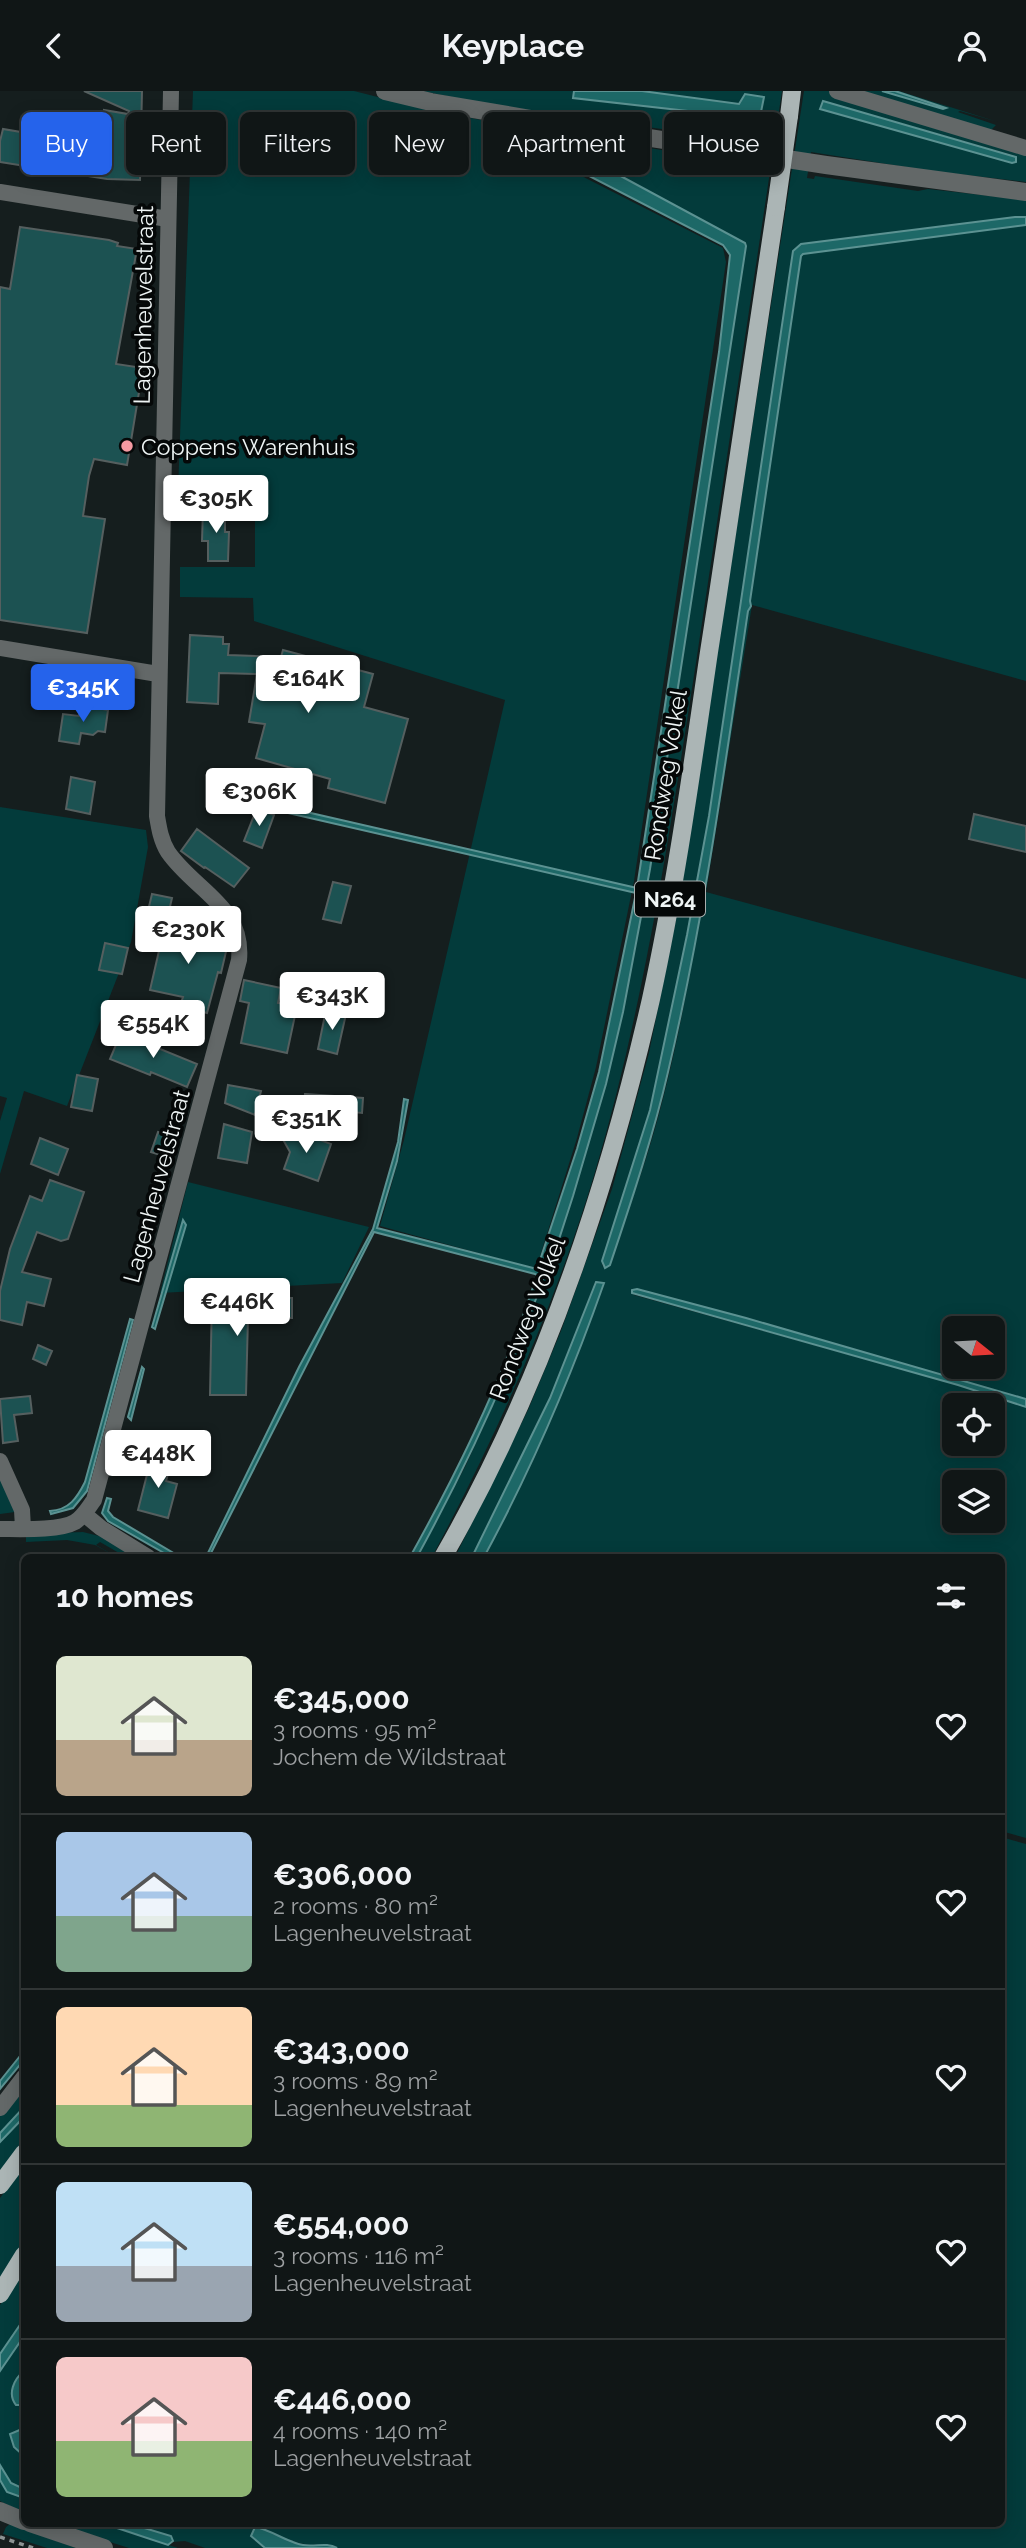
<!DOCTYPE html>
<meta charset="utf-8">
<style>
:root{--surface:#101616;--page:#191f1f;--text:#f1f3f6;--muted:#9c9fa1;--line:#303535;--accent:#2563eb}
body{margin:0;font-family:Raleway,sans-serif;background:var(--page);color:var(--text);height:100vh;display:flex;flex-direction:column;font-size:26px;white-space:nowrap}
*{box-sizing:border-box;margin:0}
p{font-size:23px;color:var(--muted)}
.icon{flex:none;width:38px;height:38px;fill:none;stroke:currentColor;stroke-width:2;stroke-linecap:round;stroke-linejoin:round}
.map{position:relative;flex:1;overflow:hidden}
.panel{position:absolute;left:21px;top:1463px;width:984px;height:973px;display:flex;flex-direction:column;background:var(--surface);border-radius:10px;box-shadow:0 4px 18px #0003,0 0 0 2px var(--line)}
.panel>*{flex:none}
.top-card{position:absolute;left:21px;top:21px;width:985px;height:63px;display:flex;gap:14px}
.needle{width:46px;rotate:108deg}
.tools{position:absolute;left:942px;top:1225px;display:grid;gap:14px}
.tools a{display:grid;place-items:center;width:63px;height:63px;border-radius:10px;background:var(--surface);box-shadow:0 4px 18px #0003,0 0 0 2px var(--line);font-size:35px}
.price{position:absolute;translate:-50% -60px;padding:0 16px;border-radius:7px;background:#fff;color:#222;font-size:23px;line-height:46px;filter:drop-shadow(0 2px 4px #0008)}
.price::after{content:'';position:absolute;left:50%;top:42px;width:21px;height:16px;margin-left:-10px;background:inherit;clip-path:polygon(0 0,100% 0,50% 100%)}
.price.current{background:var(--accent);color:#fff}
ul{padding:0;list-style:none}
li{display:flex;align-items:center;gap:21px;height:175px;padding:0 35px}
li+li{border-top:2px solid var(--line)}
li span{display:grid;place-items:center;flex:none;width:196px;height:140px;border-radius:10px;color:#555}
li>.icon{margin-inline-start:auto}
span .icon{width:84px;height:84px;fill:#fffc;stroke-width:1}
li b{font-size:30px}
h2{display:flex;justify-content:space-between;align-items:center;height:84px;padding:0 35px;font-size:30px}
.chip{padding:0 24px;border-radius:10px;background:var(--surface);box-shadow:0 4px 18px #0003,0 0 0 2px var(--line);font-size:24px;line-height:63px}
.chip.current{background:var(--accent);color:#fff}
header{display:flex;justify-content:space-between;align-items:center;height:91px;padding:0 35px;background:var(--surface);font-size:32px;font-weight:700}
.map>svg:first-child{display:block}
.green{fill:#033b3b;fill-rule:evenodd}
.water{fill:#1d6867;stroke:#5c9292;stroke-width:2}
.building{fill:#1c5252;stroke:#555f5f;stroke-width:2}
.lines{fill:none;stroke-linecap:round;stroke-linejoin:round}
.path{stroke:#8d9494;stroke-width:3.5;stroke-dasharray:5 5;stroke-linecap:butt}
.minor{stroke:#636868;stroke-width:16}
.tertiary{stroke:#636868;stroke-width:18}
.primary{stroke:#abb5b5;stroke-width:18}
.primary-bridge{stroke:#abb5b5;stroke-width:18}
.poi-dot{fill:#f49aa2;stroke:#050808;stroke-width:2.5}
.labels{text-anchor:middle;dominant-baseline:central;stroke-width:7;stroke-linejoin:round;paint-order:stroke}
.shield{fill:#050808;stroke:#a9aeae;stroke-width:2}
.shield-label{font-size:21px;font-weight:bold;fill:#eff5f5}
.street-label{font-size:23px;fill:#eff5f5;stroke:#050808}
.poi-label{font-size:23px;fill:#eff5f5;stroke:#050808;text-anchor:start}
</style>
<header><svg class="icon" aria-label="back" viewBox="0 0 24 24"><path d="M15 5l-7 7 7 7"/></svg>Keyplace<svg class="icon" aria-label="person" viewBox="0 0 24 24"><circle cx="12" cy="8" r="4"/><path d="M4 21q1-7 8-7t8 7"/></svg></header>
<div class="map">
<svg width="1026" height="2457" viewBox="0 0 1026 2457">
<rect width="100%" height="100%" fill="#151e1e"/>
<!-- green -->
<path class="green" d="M193 0H354L429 19 502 33 754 74 758 51 506 17 422 0H574L573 6 761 21 763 6 739 13 642 0H782C754 189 725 377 697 565 670 739 645 912 595 1081 555 1215 497 1343 432 1466H417L465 1376 507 1283 538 1194 539 1187 542 1188 606 993 623 921 650 778 746 155 745 152 565 56 560 74 723 157 726 171 634 790 596 976 577 1047 536 1178 380 1135 404 1049 505 609 254 530 253 507 180 506V476H255V403L178 399Z
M804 0H831V4L1026 63V91L931 80 811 61 807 87 814 88 815 85 918 100 928 98 1018 108 1026 110V126L801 153 793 160 709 725 687 844 650 1019 602 1172 603 1176C661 1059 685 916 706 787 720 698 734 609 748 520L751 515 750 510 801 165 803 163 1026 134V590L752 514 706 801 1026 888V1308L746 1227 637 1198 632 1199 634 1204 958 1294 1026 1316V1747L1001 1740V1466H483L545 1340 575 1272 604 1192H595L550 1307 472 1466H455L528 1319 561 1240 612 1098 649 962 677 823ZM823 10 1016 65 820 18ZM954 1237H992V1276H954ZM954 1314H992V1353H954ZM954 1391H992V1430H954Z
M853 0H882L945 17 895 0H899L998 31 960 20 958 21 996 34 990 40Z
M0 716 146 739 148 756 131 851 67 1015 24 1000 0 1083V1030L7 1007 0 1005Z
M188 1091 369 1136 342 1192 160 1202Z
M0 1380 15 1421 0 1423Z
M83 1441 107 1447 140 1466H126L100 1451 96 1454 117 1466 95 1454 67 1449 26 1451V1443Z
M1001 1746 1026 1753V2457H337L328 2453 311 2454 251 2445 265 2457H205L185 2450 172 2451 171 2445 131 2433 1001 2432Z
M24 1993V2016L0 2042V2024Z
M24 2026V2053L0 2086V2051Z
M24 2074V2149L0 2191V2107Z
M24 2175V2228L0 2263V2214Z
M24 2245V2280L15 2291 22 2314 24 2311V2340L22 2338 14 2356 24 2365V2398L11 2392 0 2374V2280Z
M0 2389 7 2401 24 2407V2422L0 2410Z
M10 2433 76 2457H47L3 2443 6 2436Z
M53 2433H105L178 2457H129Z"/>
<!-- water -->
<path class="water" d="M574 0H642L739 13 745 3 764 6 761 21 741 26 573 7Z
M882 0H895L946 17 943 18Z
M823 10 1016 66V71L1012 72 820 18Z
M565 55 745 152 746 155 650 778 623 921 606 993 573 1105 550 1176 543 1188 535 1183 374 1141 209 1466H206L299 1276 373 1138 398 1051 404 1008 408 1009 397 1070 377 1137 537 1178 577 1058 599 981 636 802 288 722 289 717 637 797 719 261 730 164 723 154 562 71Z
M1015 126H1026V134L803 163 801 165 750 510 751 515 748 520C725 674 704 829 668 981 653 1046 631 1111 610 1174L605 1177 602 1170 650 1019 687 844 709 725 793 160 801 153Z
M183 1129 186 1134 155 1238 152 1236Z
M596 1191 604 1192C571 1286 531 1379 484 1466H472L550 1307Z
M534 1193 538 1194 539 1200C505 1292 464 1380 417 1466H410C458 1380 503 1288 534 1193Z
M637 1198 746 1227 1026 1308V1316L958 1294 632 1202V1199Z
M130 1228 133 1229 87 1400 73 1417 51 1423 50 1420C69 1419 77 1407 85 1391Z
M142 1276 144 1278 131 1329 128 1326Z
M107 1407 111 1408 108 1420 113 1426 175 1463 176 1466H171L108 1430 102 1422Z
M24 1960V1969L0 1998V1990Z
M24 2016V2026L0 2051V2042Z
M24 2228V2245L0 2280V2263Z
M24 2280V2311L22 2314H16C7 2303 14 2288 24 2280Z
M22 2338 24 2340V2365L14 2356 10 2343Z
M0 2374 11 2392 24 2398V2407L7 2401 0 2389Z
M105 2433H131L171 2445 173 2450 168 2454Z
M255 2436C272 2439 286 2451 303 2454 316 2456 326 2451 337 2457H265L251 2445Z"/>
<!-- building -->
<path class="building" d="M84 0H142L140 89 107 88 0 71V50L3 38 21 41 22 34 48 43 75 47 71 68 104 69V19L128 23 129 20Z
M20 136 109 149 118 152 117 155 137 158 116 273 143 277 127 374 94 368 89 385 83 425 105 428 87 542 0 529V196L10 198Z
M203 418H225V441H229L228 470H208V450H202Z
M190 544 223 546V553H229L228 564 281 566 283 559 373 583 364 616 408 628 385 712 328 697 330 688 256 667 265 633 249 631 257 583 219 582 218 613 187 611Z
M80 614 108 619 105 641 98 640 93 644 81 642 79 653 59 650 63 623 79 625Z
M71 686 95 691 90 723 66 718Z
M257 717 274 724 262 757 244 750Z
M974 723 1026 735V761L969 748Z
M197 738 249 777 234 796 205 776 204 777 181 760Z
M333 791 351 795 341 832 323 828Z
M152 803 172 807 168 824 148 820Z
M167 825 182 828 179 839 228 852 221 882 218 881 207 922 180 915 183 906 150 899Z
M105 852 128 857 122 883 99 879Z
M244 889 281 897 278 912 297 915 287 962 241 952 249 912 240 910Z
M326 919 346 923 337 963 318 958Z
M121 942 197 973 187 996 151 981 150 984 110 968Z
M77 984 98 988 92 1020 71 1016Z
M228 994 261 1000 255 1024 225 1012Z
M305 1003 363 1007 362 1022 353 1021 352 1030 303 1027Z
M224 1033 252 1041 247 1072 218 1067Z
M297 1040 331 1053 318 1090 284 1078 290 1061 280 1043 294 1048Z
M158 1041 173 1046 167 1066 151 1061Z
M40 1047 68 1058 58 1084 31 1073Z
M50 1089 84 1101 68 1148 61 1150 37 1141 22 1181 51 1188 44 1215 27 1211 22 1234 0 1229V1200L10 1158 30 1105 42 1110Z
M212 1206 292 1207V1227L248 1226 246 1304H210Z
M38 1254 52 1260 46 1274 33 1268Z
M30 1305 32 1322 14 1324 18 1350 3 1352 0 1308Z
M151 1368 171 1373 166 1390 177 1393 168 1427 138 1419Z"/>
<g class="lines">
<!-- path -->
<path class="path" d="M0 2446 33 2457"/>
<!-- minor -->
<path class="minor" d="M837 0 1026 57
M0 101 168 128
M0 557 158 583
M0 1370 22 1419 23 1437
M84 1423 101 1437 148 1466
M0 1438C19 1438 59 1440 75 1431 84 1425 88 1417 94 1409L239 869C244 815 195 800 168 761 161 750 159 737 157 725L171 0
M0 2017 24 1986"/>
<!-- tertiary -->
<path class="tertiary" d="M385 0 431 11 572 35 826 74 1026 101
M0 2420 24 2430
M30 2432 104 2457"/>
<!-- primary -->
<path class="primary" d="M789 25 792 0
M443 1466C542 1294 607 1101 651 908 676 794 692 677 709 561 732 413 754 265 776 116
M0 2094 24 2062
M0 2203 24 2164"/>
<!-- primary-bridge -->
<path class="primary-bridge" d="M776 116 789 25"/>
</g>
<!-- markers -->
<circle class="poi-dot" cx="127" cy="355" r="7"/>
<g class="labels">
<!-- shield labels -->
<rect class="shield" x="635" y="790.5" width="70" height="35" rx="5"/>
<g class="shield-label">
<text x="670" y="808">N264</text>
</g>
<!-- street labels -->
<g class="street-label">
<text transform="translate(143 214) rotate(-89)">Lagenheuvelstraat</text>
<text transform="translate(665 684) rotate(-81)">Rondweg Volkel</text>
<text transform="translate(156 1095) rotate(-75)">Lagenheuvelstraat</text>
<text transform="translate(527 1227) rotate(-69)">Rondweg Volkel</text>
</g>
<!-- poi labels -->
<g class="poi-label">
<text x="141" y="355">Coppens Warenhuis</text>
</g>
</g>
</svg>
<div class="tools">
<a><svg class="needle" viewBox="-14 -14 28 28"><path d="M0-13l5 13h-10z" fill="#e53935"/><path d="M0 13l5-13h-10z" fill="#9c9fa1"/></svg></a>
<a><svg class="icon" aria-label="locate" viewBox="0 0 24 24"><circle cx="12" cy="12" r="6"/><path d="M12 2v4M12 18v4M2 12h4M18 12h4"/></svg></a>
<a><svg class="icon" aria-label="layers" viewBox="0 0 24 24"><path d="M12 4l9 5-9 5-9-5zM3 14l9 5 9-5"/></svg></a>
</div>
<b class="price" style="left:216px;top:444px">€305K</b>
<b class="price" style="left:308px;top:624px">€164K</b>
<b class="price current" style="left:83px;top:633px">€345K</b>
<b class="price" style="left:259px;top:737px">€306K</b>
<b class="price" style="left:188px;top:875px">€230K</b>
<b class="price" style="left:332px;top:941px">€343K</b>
<b class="price" style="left:153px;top:969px">€554K</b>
<b class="price" style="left:306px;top:1064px">€351K</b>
<b class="price" style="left:237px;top:1247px">€446K</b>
<b class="price" style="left:158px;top:1399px">€448K</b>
<div class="top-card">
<a class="chip current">Buy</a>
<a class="chip">Rent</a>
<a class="chip">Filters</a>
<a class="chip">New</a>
<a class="chip">Apartment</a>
<a class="chip">House</a>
</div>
<section class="panel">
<h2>10 homes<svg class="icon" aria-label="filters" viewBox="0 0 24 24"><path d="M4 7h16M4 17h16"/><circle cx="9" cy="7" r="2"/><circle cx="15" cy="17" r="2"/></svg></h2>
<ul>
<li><span style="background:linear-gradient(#dfe7d0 60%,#b9a48a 0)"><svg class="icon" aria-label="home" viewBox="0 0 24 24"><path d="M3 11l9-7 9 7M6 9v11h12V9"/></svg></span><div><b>€345,000</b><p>3 rooms · 95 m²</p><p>Jochem de Wildstraat</p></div><svg class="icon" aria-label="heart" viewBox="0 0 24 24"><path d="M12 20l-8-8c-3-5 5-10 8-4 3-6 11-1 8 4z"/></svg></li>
<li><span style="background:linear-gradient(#a9c7e8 60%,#7fa58c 0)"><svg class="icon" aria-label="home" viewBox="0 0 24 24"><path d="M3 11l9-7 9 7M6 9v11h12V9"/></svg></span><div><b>€306,000</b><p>2 rooms · 80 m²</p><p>Lagenheuvelstraat</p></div><svg class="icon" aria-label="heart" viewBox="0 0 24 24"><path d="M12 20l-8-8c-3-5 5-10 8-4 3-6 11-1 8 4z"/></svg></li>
<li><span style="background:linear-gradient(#ffd9b3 70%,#8fb573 0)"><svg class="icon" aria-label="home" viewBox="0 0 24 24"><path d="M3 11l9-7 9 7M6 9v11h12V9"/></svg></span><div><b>€343,000</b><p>3 rooms · 89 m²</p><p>Lagenheuvelstraat</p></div><svg class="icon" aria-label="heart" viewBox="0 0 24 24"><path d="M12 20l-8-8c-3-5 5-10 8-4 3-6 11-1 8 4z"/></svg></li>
<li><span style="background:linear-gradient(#bfe0f5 60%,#9aa5b1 0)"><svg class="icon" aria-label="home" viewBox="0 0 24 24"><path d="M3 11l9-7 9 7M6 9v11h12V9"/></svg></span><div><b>€554,000</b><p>3 rooms · 116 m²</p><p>Lagenheuvelstraat</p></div><svg class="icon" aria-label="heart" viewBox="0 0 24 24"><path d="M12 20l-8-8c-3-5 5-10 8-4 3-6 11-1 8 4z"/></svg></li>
<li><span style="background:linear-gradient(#f6c9c9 60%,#8fb573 0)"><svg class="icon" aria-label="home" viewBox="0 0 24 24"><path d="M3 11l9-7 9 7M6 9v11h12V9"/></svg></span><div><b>€446,000</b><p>4 rooms · 140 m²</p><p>Lagenheuvelstraat</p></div><svg class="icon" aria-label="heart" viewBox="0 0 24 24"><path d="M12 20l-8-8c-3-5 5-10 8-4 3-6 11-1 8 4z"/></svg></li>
</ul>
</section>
</div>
